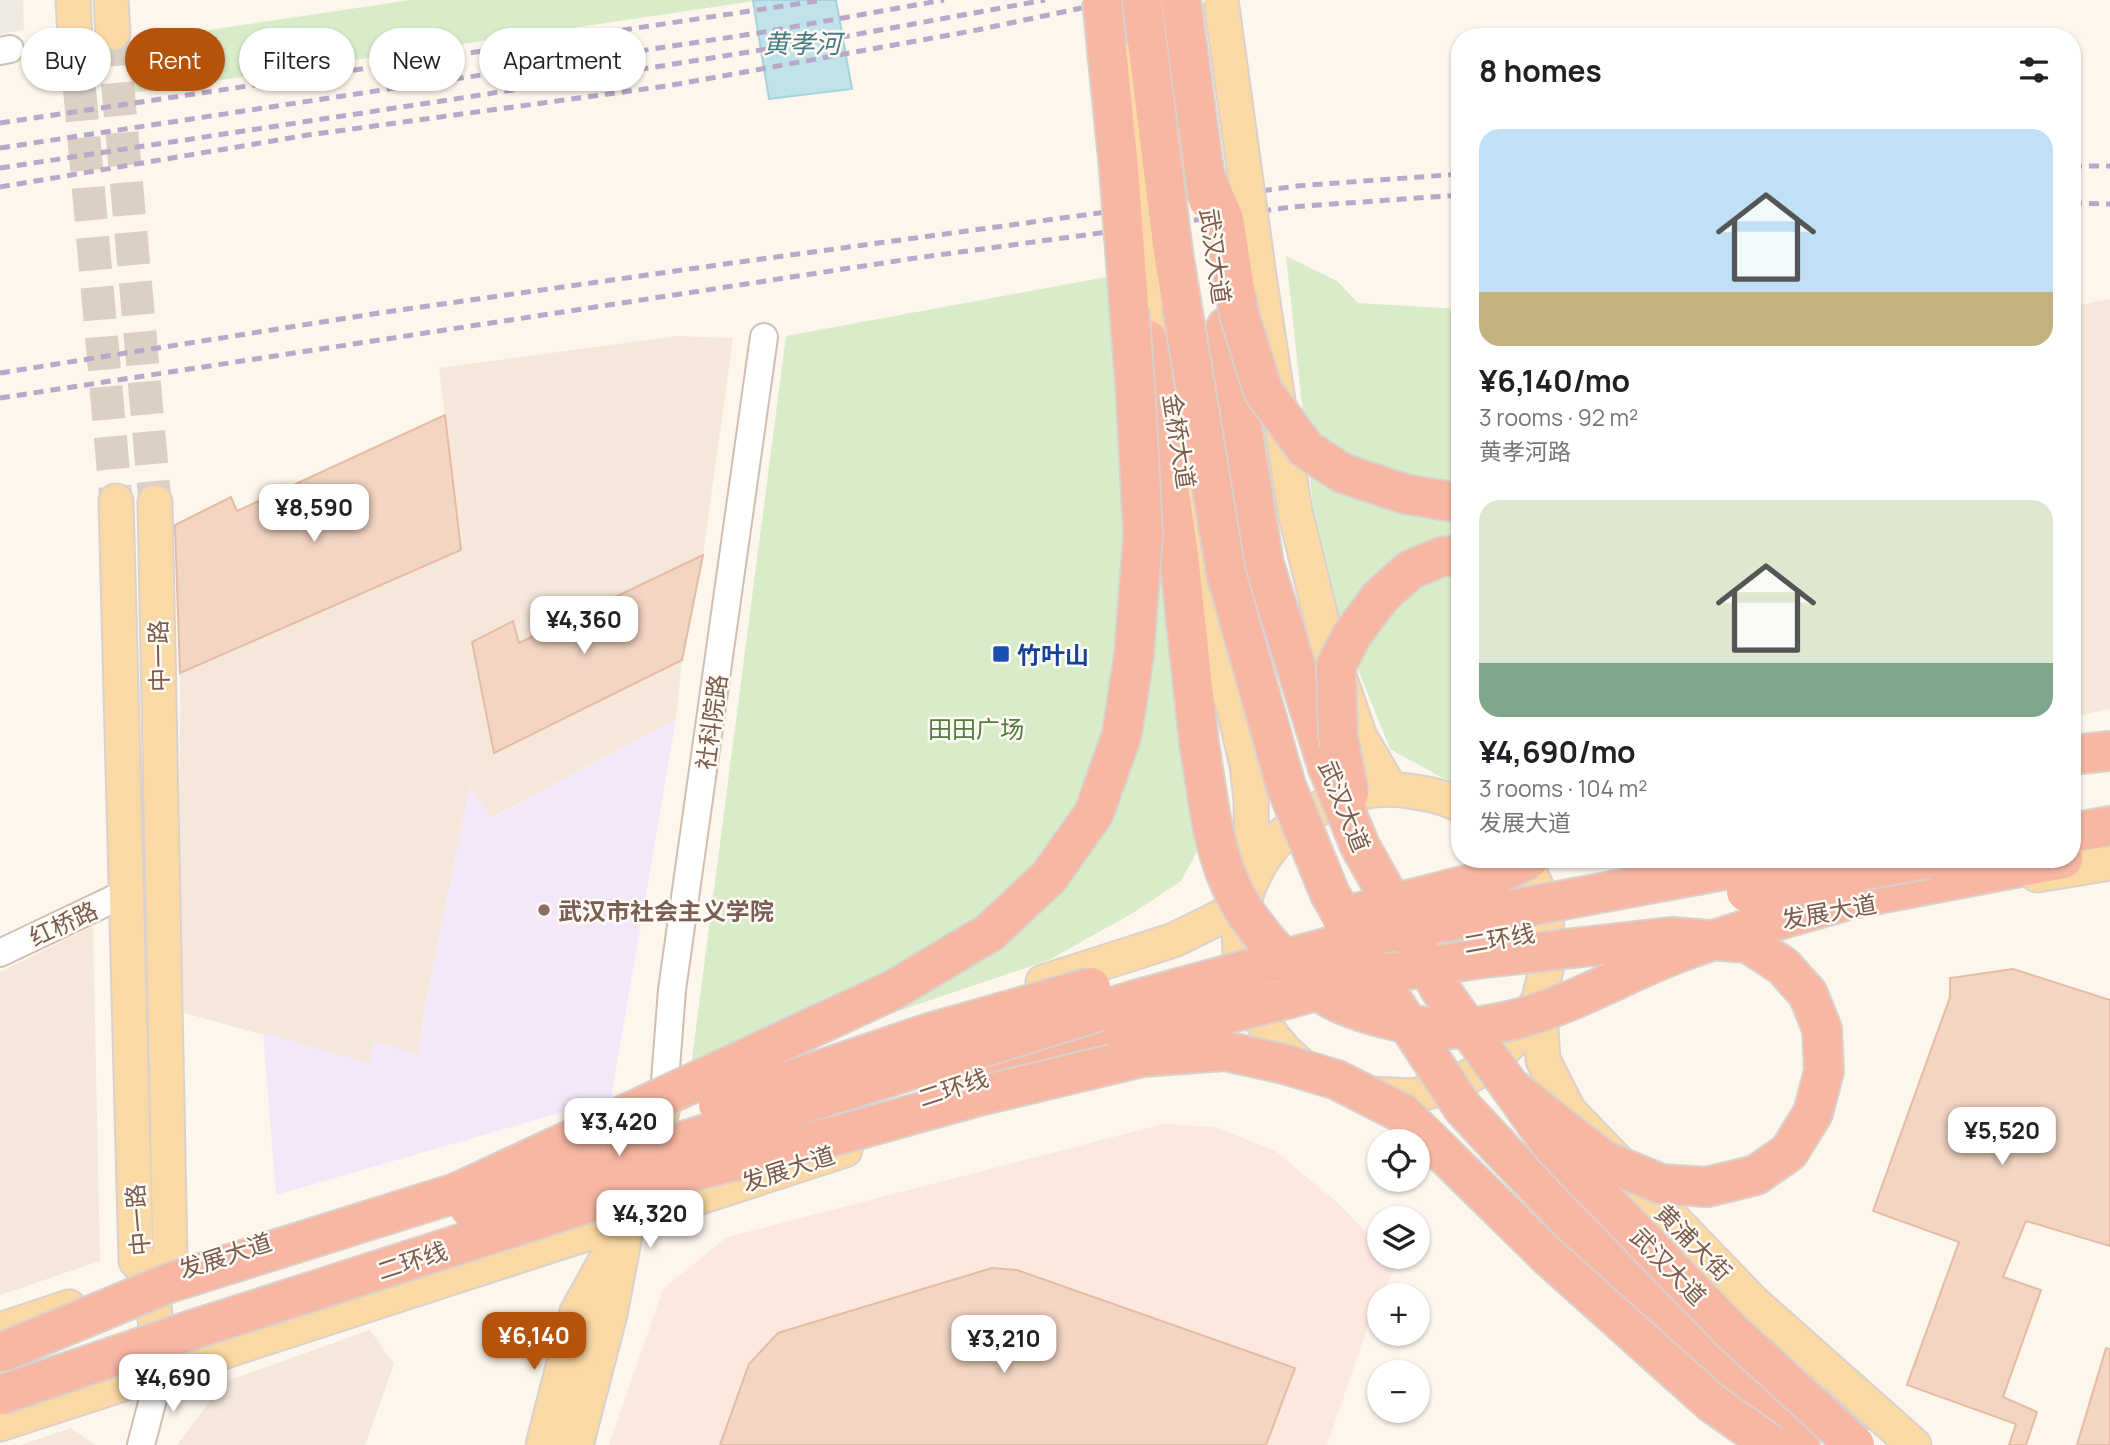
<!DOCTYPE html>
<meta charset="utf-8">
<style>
:root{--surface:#fff;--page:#f6f6f6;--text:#202124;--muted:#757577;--accent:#b45309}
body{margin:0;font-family:Manrope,"Noto Sans SC",sans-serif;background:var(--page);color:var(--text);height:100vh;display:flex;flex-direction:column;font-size:26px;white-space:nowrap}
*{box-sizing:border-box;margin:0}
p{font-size:23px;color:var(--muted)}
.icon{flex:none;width:38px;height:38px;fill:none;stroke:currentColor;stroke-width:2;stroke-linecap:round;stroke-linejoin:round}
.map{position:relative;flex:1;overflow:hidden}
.side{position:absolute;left:1451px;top:28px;width:630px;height:840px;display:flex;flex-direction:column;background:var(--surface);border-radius:28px;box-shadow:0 2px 5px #0004}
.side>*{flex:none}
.hud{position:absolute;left:21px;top:28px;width:665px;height:63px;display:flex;gap:14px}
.buttons{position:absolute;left:1367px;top:1129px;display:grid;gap:14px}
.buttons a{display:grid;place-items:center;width:63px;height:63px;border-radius:50%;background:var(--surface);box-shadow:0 2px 5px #0004;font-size:35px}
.price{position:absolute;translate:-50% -60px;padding:0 16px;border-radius:14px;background:#fff;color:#222;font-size:23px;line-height:46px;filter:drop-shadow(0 2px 4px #0008)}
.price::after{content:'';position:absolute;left:50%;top:42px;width:21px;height:16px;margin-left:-10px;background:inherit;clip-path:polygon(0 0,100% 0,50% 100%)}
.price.active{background:var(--accent);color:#fff}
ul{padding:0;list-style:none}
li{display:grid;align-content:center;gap:14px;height:371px;padding:0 28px}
li span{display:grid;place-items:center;height:217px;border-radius:21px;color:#555}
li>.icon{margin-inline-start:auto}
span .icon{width:126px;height:126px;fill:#fffc;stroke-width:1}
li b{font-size:30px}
h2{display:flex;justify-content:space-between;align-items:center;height:84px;padding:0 28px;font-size:30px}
.chip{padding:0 24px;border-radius:32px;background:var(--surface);box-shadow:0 2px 5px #0004;font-size:24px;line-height:63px}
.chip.active{background:var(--accent);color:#fff}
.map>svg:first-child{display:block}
.residential{fill:#f5e8da}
.commercial{fill:#fde8e0}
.industrial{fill:#efe9e4}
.education{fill:#f3e8fa}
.green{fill:#d8ecc9}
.water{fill:#bfe3e8;stroke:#a5d3da;stroke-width:2}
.building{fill:#f3d5c3;stroke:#e6bba3;stroke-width:2}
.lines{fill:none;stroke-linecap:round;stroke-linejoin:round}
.major-tunnel{stroke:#dcd0c4;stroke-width:33;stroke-dasharray:33 17;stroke-linecap:butt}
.minor-casing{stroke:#d1beb0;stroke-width:30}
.major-casing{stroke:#dad1cd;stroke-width:37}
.highway-casing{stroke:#dad1cd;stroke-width:42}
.minor{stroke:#fff;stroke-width:26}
.major{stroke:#fbd9a5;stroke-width:33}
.highway{stroke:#f7b7a3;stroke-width:38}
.rail{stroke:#b9a8c9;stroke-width:5;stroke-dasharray:10 7;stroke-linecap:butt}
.major-bridge-casing{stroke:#dad1cd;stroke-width:37;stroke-linecap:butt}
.highway-bridge-casing{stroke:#dad1cd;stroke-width:42;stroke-linecap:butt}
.major-bridge{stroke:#fbd9a5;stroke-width:33}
.highway-bridge{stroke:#f7b7a3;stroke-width:38}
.transit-dot{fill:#1a4fb4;stroke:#fffaf3;stroke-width:2.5}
.education-dot{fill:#8d6e63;stroke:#fffaf3;stroke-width:2.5}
.labels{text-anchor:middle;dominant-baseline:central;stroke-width:5;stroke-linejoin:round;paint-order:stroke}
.street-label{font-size:24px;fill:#7a5c4d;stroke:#fffaf3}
.transit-label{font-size:24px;font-weight:bold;fill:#164399;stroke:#fffaf3;text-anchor:start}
.park-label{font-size:24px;fill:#537a41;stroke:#fffaf3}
.education-label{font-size:24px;font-weight:bold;fill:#785e54;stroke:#fffaf3;text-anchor:start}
.water-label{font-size:26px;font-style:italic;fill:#437c86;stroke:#fffaf3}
</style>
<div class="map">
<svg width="2110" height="1445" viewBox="0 0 2110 1445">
<rect width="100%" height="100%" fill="#fdf6ec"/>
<!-- residential -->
<path class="residential" d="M2110 299V709L2072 717V306Z
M677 336 733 338 703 555 519 643 472 642 495 753 682 660 676 719 491 818 470 787 426 1002 418 1055 370 1064 184 1013 179 893 180 673 461 550 439 368Z
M93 926 100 1261 0 1295V972Z
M370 1330 394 1364 365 1445H177L224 1382Z
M71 1428 95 1445H21Z"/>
<!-- commercial -->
<path class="commercial" d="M1164 1124 1214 1127 1274 1150 1337 1202 1379 1245V1256L1391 1257 1397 1263 1382 1295H1379V1302L1367 1329 1327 1445H609L663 1289 727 1237Z"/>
<!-- industrial -->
<path class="industrial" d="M0 0H23L24 30 0 34Z"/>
<!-- education -->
<path class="education" d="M676 719 611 1098 276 1195 263 1033 369 1063 375 1041 418 1055 426 1002 470 786 492 818Z"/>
<!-- green -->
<path class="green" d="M411 0H761L132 93 128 42Z
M1286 256 1337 281 1358 303 1459 309V787L1390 749 1337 617 1314 516Z
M1139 271 1210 828 1181 881 1133 913 1049 960 689 1082 786 336Z"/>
<!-- water -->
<path class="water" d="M761 0H836L852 89 769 99 753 1Z"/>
<!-- building -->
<path class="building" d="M445 415 461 550 180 673 175 525 231 497 237 511Z
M703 555 682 660 494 753 472 642 513 621 519 643Z
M2013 969 2110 1000V1246L2026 1221 2003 1277 2041 1290 2003 1397 2037 1412 2026 1445H2009L2016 1424 1907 1385 1959 1242 1873 1211 1950 997V978Z
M992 1268 1017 1270 1295 1368 1266 1445H720L749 1364 778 1333Z
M2106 1348 2110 1349V1445H2077Z"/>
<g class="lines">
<!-- major-tunnel -->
<path class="major-tunnel" d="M113 33 155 502
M75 38 116 501"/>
<!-- minor casing -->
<g class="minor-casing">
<path id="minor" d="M0 51 10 49
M0 953 126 893
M663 1107 672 990 764 337
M141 1445 160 1372"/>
</g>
<!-- major casing -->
<g class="major-casing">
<path id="major" d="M73 0 75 38
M111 0 113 33
M1259 276 1295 512 1326 638 1360 737 1390 788
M1156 293 1169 370
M1186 475 1204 583 1247 765 1251 799 1252 880
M116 501 136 1261 152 1279
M2037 875 2110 863
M1043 982 1174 940 1243 906
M1539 999 1543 1060 1569 1111 1753 1302 1914 1445
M1310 1072C1212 1003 1215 858 1326 805 1352 792 1380 786 1409 791 1427 794 1443 796 1460 805
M1366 1094 1413 1096 1454 1085 1489 1065 1518 1035 1539 999 1548 961 1546 909 1524 859
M644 1172 663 1107
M152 1279 170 1257 155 502
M152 1279 159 1366
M0 1330 69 1307
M0 1424 845 1150
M543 1445 577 1312 628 1220 610 1314 576 1445"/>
</g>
<!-- highway casing -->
<g class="highway-casing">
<path id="highway" d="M1226 327 1264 564 1327 765
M1148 340 1179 556 1199 743
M2072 755 2110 751
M2072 833 2110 826
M1852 899 2063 859
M962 1084 1123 1033
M1463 1108C1571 1225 1683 1338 1800 1445"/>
</g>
<!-- minor -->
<use href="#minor" class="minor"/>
<!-- major -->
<use href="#major" class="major"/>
<!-- highway -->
<use href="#highway" class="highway"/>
<!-- rail -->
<path class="rail" d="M0 123 824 0
M0 148 758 33 944 0
M2072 166H2110
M0 168 481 95 842 37 1045 0
M0 187 308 135 667 86 977 30 1120 0
M2072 203 2110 204
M0 373 379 313 732 263 1297 186 1460 174
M0 398 916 258 1291 207 1460 195"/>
<!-- major-bridge casing -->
<g class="major-bridge-casing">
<path id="major-bridge" d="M1221 0 1259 276
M1126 61 1156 293"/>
</g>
<!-- highway-bridge casing -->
<g class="highway-bridge-casing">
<path id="highway-bridge" d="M1142 0 1173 252 1226 573 1286 786 1330 894 1385 989 1463 1108
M1181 0 1208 200
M1205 176 1224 219 1239 314 1263 391 1306 449 1342 473 1405 494 1460 503
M1199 743C1208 794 1211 849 1236 896 1254 931 1295 975 1328 997 1353 1013 1421 1029 1451 1029 1470 1029 1494 1024 1513 1020 1570 1006 1621 975 1675 954 1733 932 1792 916 1852 899
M1327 765 1360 846 1440 989 1553 1147 1731 1331 1855 1445
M1349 793 1338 736 1336 666 1352 635 1380 597 1410 570 1441 557 1460 555
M1746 892 1926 859
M1341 917 1486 880 1529 859
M1123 1033 1206 1019 1291 998 1363 977 1476 959 1671 937 1748 943 1783 966 1808 994 1822 1029 1824 1071 1813 1113 1789 1152 1756 1175 1707 1187 1661 1184 1603 1160 1509 1086
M718 1105 929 1033 1091 987
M469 1208 1135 1000 1369 936 1784 859
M0 1353 169 1283 456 1193 893 990 989 933 1049 877 1094 813 1122 734 1134 655 1143 535 1136 399 1119 169 1102 0
M0 1395 195 1329 663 1179 853 1131 979 1096 1142 1057 1225 1051 1284 1064 1337 1080 1402 1113 1548 1256 1712 1403 1772 1445"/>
</g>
<!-- major-bridge -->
<use href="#major-bridge" class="major-bridge"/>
<!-- highway-bridge -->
<use href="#highway-bridge" class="highway-bridge"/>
</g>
<!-- markers -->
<rect class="transit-dot" x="992" y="645" width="18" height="18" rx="3.5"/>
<circle class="education-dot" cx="544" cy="910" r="7"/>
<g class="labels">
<!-- street labels -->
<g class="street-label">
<text transform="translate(1216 256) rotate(82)">武汉大道</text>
<text transform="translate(1180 441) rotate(81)">金桥大道</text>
<text transform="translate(158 656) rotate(-91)">中一路</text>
<text transform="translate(711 722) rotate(-82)">社科院路</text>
<text transform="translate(1345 806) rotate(68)">武汉大道</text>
<text transform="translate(1829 911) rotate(-10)">发展大道</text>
<text transform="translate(63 923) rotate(-25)">红桥路</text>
<text transform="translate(1499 938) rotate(-10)">二环线</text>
<text transform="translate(953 1087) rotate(-18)">二环线</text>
<text transform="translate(788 1168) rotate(-18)">发展大道</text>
<text transform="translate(137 1220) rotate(-95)">中一路</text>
<text transform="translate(1694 1242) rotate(45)">黄浦大街</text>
<text transform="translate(225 1255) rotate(-18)">发展大道</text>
<text transform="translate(412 1260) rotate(-18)">二环线</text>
<text transform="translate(1669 1266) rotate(46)">武汉大道</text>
</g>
<!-- transit labels -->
<g class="transit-label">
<text x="1017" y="654">竹叶山</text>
</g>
<!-- park labels -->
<g class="park-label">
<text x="976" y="728">田田广场</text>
</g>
<!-- education labels -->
<g class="education-label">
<text x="558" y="910">武汉市社会主义学院</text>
</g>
<!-- water labels -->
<g class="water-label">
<text x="802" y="43">黄孝河</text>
</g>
</g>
</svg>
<div class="buttons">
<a><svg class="icon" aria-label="locate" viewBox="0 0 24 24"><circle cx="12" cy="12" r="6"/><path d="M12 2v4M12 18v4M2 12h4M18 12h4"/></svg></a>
<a><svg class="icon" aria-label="layers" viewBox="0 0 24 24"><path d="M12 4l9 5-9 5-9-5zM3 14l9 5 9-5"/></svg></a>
<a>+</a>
<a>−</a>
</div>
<b class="price" style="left:314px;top:544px">¥8,590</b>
<b class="price" style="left:584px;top:656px">¥4,360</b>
<b class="price" style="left:619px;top:1158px">¥3,420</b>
<b class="price" style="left:2002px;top:1167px">¥5,520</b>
<b class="price" style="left:650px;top:1250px">¥4,320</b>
<b class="price active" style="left:534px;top:1372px">¥6,140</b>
<b class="price" style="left:1004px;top:1375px">¥3,210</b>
<b class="price" style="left:173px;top:1414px">¥4,690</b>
<div class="hud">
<a class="chip">Buy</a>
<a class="chip active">Rent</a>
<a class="chip">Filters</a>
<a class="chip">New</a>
<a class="chip">Apartment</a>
</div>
<section class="side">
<h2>8 homes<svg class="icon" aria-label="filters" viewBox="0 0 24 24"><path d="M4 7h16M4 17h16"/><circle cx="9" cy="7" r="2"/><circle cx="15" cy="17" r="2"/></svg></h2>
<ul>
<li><span style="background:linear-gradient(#bfe0f5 75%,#c2b280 0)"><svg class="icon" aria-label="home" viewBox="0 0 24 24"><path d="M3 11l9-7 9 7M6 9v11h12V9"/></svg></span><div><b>¥6,140/mo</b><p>3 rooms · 92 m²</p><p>黄孝河路</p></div></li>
<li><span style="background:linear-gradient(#dfe7d0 75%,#7fa58c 0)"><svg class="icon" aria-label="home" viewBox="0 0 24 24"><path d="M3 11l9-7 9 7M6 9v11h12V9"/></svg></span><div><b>¥4,690/mo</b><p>3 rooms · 104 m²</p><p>发展大道</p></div></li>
</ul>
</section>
</div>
